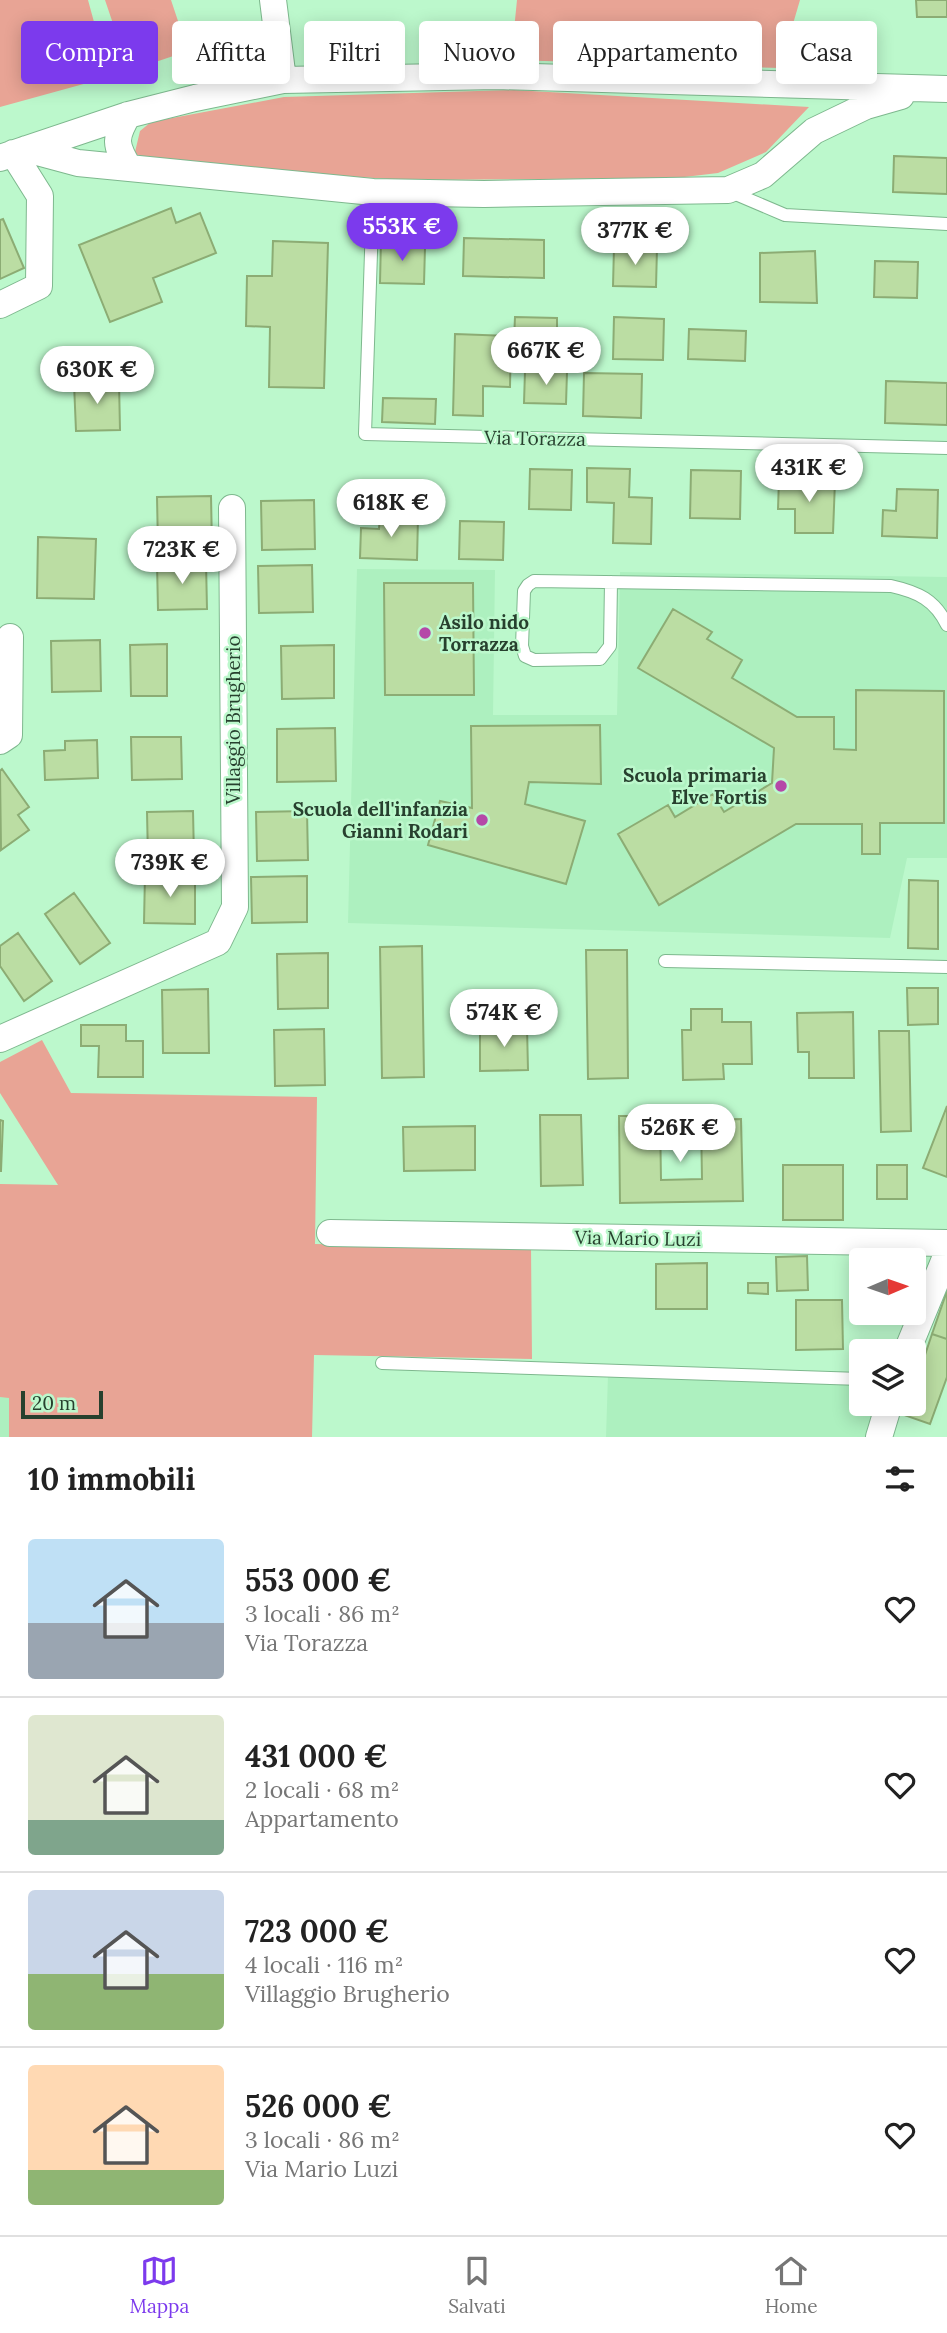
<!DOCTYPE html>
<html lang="it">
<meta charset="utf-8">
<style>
:root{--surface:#fff;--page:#f6f6f6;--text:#222;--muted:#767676;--line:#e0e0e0;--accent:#7c3aed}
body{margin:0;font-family:Lora,serif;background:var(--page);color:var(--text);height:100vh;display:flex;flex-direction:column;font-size:26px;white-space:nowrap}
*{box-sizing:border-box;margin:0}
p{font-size:23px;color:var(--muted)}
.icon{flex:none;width:38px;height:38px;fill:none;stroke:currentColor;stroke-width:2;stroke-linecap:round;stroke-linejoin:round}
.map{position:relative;height:1437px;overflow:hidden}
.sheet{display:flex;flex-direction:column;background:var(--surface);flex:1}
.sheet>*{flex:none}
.banner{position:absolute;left:21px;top:21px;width:906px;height:63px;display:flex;gap:14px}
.needle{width:46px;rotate:88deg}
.fabs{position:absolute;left:849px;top:1248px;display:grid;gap:14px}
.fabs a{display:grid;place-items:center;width:77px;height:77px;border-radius:7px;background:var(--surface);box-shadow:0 4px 18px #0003;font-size:35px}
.scale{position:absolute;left:21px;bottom:18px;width:82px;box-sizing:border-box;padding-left:7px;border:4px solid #27402e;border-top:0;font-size:19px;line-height:24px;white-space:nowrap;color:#27402e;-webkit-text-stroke:5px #bcf8cc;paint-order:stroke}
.price{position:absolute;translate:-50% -60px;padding:0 16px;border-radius:24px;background:#fff;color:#222;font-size:23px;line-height:46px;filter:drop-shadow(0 2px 4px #0008)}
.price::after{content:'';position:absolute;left:50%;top:42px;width:21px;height:16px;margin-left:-10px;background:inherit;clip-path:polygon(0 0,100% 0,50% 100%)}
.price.selected{background:var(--accent);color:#fff}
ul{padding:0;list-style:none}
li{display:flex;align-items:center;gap:21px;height:175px;padding:0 28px}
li+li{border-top:2px solid var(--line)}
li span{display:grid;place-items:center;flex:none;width:196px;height:140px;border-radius:7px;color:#555}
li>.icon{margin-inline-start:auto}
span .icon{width:84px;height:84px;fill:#fffc;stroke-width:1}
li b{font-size:30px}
h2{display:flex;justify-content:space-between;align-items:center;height:84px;padding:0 28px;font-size:30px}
.tag{padding:0 24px;border-radius:7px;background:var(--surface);box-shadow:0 4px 18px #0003;font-size:24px;line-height:63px}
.tag.selected{background:var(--accent);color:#fff}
.dock{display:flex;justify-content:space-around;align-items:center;height:98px;border-top:2px solid var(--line);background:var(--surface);font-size:19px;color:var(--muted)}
.dock a{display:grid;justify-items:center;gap:4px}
.dock .selected{color:var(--accent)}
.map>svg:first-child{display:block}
.built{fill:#adf0bf}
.green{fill:#e8a495}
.building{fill:#bbdda3;stroke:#8cac74;stroke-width:2}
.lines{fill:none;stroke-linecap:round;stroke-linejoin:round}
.lane-casing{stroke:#7eb88e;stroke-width:14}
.street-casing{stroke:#7eb88e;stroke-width:28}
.lane{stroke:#fff;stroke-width:12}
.street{stroke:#fff;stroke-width:26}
.poi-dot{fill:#b548a8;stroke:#bcf8cc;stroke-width:2.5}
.labels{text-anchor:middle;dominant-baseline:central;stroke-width:5;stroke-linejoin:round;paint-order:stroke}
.street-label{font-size:19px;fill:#27402e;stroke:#bcf8cc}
.poi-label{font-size:19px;font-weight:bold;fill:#27402e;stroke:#bcf8cc;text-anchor:end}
</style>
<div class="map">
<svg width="947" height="1437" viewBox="0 0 947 1437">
<rect width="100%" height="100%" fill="#bcf8cc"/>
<!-- built -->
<path class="built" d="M357 569 495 570 493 715H617L620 572 947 577V858H907L890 938 348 923Z
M608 1375 861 1383V1404H885L873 1437H606Z
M0 1397H9V1437H0Z"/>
<!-- green -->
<path class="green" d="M0 0H88L109 77 0 107Z
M105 0H171L188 51 129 71Z
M517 0H800L780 68 511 60Z
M514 90 809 107 766 152 718 173 676 178 403 180 143 162 135 152 140 131 151 122 284 97Z
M42 1040 71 1093 317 1097 315 1244 531 1247 532 1359 314 1355 312 1437H9V1398L0 1397V1184L58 1185 0 1093V1062Z"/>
<!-- building -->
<path class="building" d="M916 0H947V17H917Z
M894 156 947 158V194L893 192Z
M171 208 176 223 200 213 216 253 153 278 162 302 110 322 79 245Z
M3 219 24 268 0 279V220Z
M464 238 544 240V278L463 276Z
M381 239 398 240 399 246 425 247 424 284 380 283Z
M273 241 328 243 324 388 269 387 270 327 246 326 247 276H272Z
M614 247 657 248 656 287 613 286Z
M815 251 817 303 760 302V253Z
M875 261 918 262 917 298 874 297Z
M515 317 557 318V341L514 340Z
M614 317 664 319 663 360 613 359Z
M689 329 746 331 745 361 688 359Z
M455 334 511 336 510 387 483 386V416L453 415Z
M525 371 567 372 566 404 524 403Z
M584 373 642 374 641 418 583 416Z
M886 381 947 383V425L885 423Z
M119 382 120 430 76 431 74 383Z
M383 398 436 399 435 424 382 422Z
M587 468 630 469 629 497 652 498 651 544 613 543 614 503 587 502Z
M530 469 572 470 571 510 529 509Z
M691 470 741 471 740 519 690 518Z
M779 479 835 481 833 533H795V509H778Z
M897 489 938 490 937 538 882 536 883 510 896 511Z
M211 496 212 546 158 547 157 497Z
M314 500 315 549 262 550 261 501Z
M380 516 418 517 417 560 360 558 361 528 379 529Z
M460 521 504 522 503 560 459 559Z
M38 537 96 539 94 599 37 598Z
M206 562 207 609 158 610 157 563Z
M312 565 313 612 259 613 258 566Z
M384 583H473L474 695H385Z
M673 609 712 632 707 639 742 660 732 678 797 717H834V749L856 750V690L944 691V823H880V854H862V824H796L659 905 618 834 668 805 675 817 713 794 724 812 772 783 774 748 638 668Z
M100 640 101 691 52 692 51 641Z
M167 644V696H131L130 645Z
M334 645V698L282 699 281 646Z
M600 725 601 784 529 782 525 804 585 821 566 884 428 845 440 801 472 808 471 726Z
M335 728 336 781 277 782V729Z
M131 737H181L182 779 132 780Z
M97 740 98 778 45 780 44 751 65 750V741Z
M2 769 29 807 18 815 29 830 1 850 0 771Z
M193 811 194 857 148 858 147 812Z
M307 811 308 860 257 861 256 812Z
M145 874H195V924L144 923Z
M307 876V922L252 923 251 877Z
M909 880 938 881V949L908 948Z
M74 893 110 943 80 964 45 914Z
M18 933 52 981 24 1001 0 966V946Z
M422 946 424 1077 382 1078 380 947Z
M586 950H627L628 1078 588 1079Z
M328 953V1008L278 1009 277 954Z
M907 988H938V1024L908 1025Z
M208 989 209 1053H163L162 990Z
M691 1009H722V1022H751L752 1064H723L724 1079 683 1080 682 1030H691Z
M853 1012 854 1078H809V1052H798L797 1013Z
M81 1025H126V1041H143V1077H98L99 1046H81Z
M527 1027 528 1070 480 1071V1028Z
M324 1029 325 1085 275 1086 274 1030Z
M879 1031H909L911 1131 881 1132Z
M947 1106V1177L923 1168Z
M540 1115H581L583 1185 541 1186Z
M619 1116H660L661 1180 702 1179 701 1120 741 1119 743 1201 620 1203Z
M0 1120 3 1121 1 1171H0Z
M475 1126V1170L404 1171 403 1127Z
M783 1165H843V1220H783Z
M877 1165H907V1199H877Z
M862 1254H904V1260H862Z
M807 1256 808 1290 777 1291 776 1257Z
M707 1263V1309H656V1264Z
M748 1283H768V1294L748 1293Z
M947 1291V1339L932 1334Z
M796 1300H842L843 1349 796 1350Z
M932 1334 947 1339V1377L930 1424 904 1415 908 1404H914V1388Z"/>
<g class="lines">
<!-- lane casing -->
<g class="lane-casing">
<path id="lane" d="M373 192 365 434 947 448
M731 192 785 215 947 224
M611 582 610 646 600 659 534 660 525 656 522 646 524 591 528 585 534 581 891 586C918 592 935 600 947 625
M665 961 947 967
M382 1363 861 1379"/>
</g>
<!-- street casing -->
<g class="street-casing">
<path id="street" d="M273 0 283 80
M128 115C114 138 115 145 129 168
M26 149 78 163 373 192 484 194 728 190 763 175 814 131 866 106 901 96
M0 158 128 115 195 98 283 80 497 76 947 89
M0 305 39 286 40 196 13 153
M0 741 9 735 10 637
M0 1039 218 942 235 907 232 508
M330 1233 947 1243
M907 1351 947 1254
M879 1437 889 1404"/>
</g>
<!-- lane -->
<use href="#lane" class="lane"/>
<!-- street -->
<use href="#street" class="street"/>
</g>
<!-- markers -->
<g class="poi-dot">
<circle cx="425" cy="633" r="7"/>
<circle cx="781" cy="786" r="7"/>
<circle cx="482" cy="820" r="7"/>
</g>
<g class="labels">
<!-- street labels -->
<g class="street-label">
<text transform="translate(535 438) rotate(1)">Via Torazza</text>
<text transform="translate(233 720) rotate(-90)">Villaggio Brugherio</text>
<text transform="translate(638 1238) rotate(1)">Via Mario Luzi</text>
</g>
<!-- poi labels -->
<g class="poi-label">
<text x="439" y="622" text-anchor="start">Asilo nido<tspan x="439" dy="22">Torrazza</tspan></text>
<text x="767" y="775">Scuola primaria<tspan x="767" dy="22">Elve Fortis</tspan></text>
<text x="468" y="809">Scuola dell'infanzia<tspan x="468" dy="22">Gianni Rodari</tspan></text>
</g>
</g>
</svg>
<div class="fabs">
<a><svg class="needle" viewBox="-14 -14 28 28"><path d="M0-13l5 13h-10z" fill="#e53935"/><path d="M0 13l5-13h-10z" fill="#767676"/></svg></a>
<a><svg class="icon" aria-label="layers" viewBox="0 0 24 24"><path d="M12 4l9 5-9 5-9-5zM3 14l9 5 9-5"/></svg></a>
</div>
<div class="scale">20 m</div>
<b class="price selected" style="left:402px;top:263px">553K €</b>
<b class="price" style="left:635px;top:267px">377K €</b>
<b class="price" style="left:546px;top:387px">667K €</b>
<b class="price" style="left:97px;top:406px">630K €</b>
<b class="price" style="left:809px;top:504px">431K €</b>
<b class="price" style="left:391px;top:539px">618K €</b>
<b class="price" style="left:182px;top:586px">723K €</b>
<b class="price" style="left:170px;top:899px">739K €</b>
<b class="price" style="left:504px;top:1049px">574K €</b>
<b class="price" style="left:680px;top:1164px">526K €</b>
<div class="banner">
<a class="tag selected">Compra</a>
<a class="tag">Affitta</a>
<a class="tag">Filtri</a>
<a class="tag">Nuovo</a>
<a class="tag">Appartamento</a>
<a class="tag">Casa</a>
</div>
</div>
<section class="sheet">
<h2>10 immobili<svg class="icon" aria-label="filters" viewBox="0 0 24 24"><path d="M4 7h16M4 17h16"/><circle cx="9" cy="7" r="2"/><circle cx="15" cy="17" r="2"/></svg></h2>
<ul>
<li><span style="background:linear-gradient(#bfe0f5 60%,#9aa5b1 0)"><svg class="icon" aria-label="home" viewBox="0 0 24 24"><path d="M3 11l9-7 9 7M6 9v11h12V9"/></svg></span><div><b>553 000 €</b><p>3 locali · 86 m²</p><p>Via Torazza</p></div><svg class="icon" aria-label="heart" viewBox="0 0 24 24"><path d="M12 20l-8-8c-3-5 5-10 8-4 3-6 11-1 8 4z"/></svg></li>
<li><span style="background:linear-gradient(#dfe7d0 75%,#7fa58c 0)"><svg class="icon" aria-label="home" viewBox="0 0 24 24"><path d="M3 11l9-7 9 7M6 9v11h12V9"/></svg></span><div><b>431 000 €</b><p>2 locali · 68 m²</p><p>Appartamento</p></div><svg class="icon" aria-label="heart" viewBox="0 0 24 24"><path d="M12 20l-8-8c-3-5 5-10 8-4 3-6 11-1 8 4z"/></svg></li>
<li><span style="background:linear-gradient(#c9d6e8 60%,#8fb573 0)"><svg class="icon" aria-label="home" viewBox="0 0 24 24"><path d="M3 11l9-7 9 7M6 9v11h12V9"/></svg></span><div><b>723 000 €</b><p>4 locali · 116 m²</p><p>Villaggio Brugherio</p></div><svg class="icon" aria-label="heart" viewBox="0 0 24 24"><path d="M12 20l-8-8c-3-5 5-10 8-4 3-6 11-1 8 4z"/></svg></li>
<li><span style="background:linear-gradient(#ffd9b3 75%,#8fb573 0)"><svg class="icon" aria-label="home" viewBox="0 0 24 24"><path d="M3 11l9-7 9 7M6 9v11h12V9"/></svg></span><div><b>526 000 €</b><p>3 locali · 86 m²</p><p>Via Mario Luzi</p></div><svg class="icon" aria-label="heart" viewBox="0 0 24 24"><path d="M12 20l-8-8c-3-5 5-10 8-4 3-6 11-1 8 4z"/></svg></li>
</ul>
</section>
<nav class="dock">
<a class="selected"><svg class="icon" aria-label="map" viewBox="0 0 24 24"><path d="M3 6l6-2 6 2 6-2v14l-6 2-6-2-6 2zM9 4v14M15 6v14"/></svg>Mappa</a>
<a><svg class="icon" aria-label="saved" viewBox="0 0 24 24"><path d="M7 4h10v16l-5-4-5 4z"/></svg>Salvati</a>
<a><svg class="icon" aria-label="home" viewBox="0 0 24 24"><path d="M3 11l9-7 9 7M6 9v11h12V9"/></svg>Home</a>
</nav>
